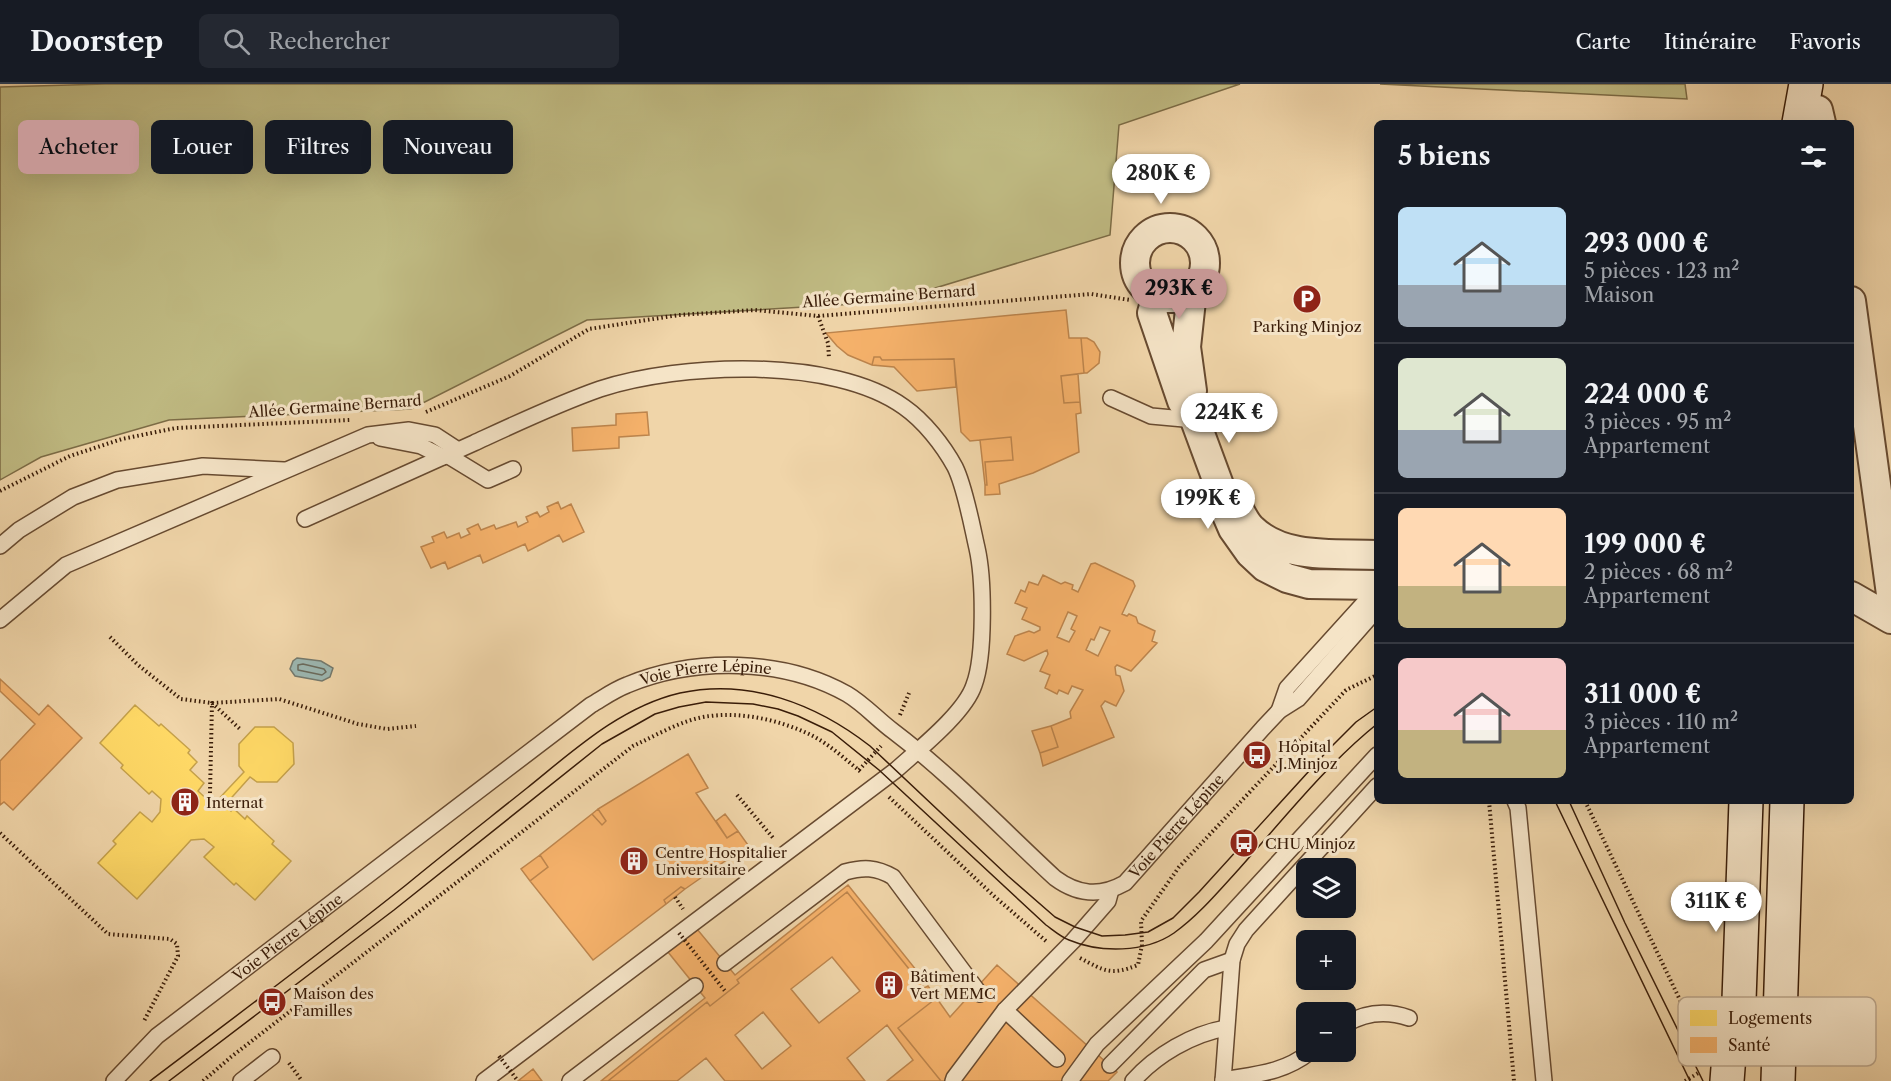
<!DOCTYPE html>
<html lang="fr">
<meta charset="utf-8">
<style>
:root{--surface:#171b24;--page:#242831;--text:#f1f3f6;--muted:#9ea1a6;--line:#363941;--accent:#c59692}
body{margin:0;font-family:"Libre Caslon Text",serif;background:var(--page);color:var(--text);height:100vh;display:flex;flex-direction:column;font-size:22px;white-space:nowrap}
*{box-sizing:border-box;margin:0}
p{font-size:20px;color:var(--muted)}
.icon{flex:none;width:33px;height:33px;fill:none;stroke:currentColor;stroke-width:2;stroke-linecap:round;stroke-linejoin:round}
.map{position:relative;flex:1;overflow:hidden}
.side{position:absolute;left:1374px;top:36px;width:480px;height:684px;display:flex;flex-direction:column;background:var(--surface);border-radius:9px;box-shadow:0 6px 24px #0002}
.side>*{flex:none}
.banner{position:absolute;left:18px;top:36px;width:570px;height:54px;display:flex;gap:12px}
.fabs{position:absolute;left:1296px;top:774px;display:grid;gap:12px}
.fabs a{display:grid;place-items:center;width:60px;height:60px;border-radius:9px;background:var(--surface);box-shadow:0 6px 24px #0002;font-size:30px}
.price{position:absolute;translate:-50% -51px;padding:0 14px;border-radius:21px;background:#fff;color:#222;font-size:20px;line-height:39px;filter:drop-shadow(0 2px 3px #0008)}
.price::after{content:'';position:absolute;left:50%;top:36px;width:18px;height:14px;margin-left:-9px;background:inherit;clip-path:polygon(0 0,100% 0,50% 100%)}
.price.selected{background:var(--accent);color:#111}
ul{padding:0;list-style:none}
li{display:flex;align-items:center;gap:18px;height:150px;padding:0 24px}
li+li{border-top:2px solid var(--line)}
li span{display:grid;place-items:center;flex:none;width:168px;height:120px;border-radius:9px;color:#555}
li>.icon{margin-inline-start:auto}
span .icon{width:72px;height:72px;fill:#fffc;stroke-width:1}
li b{font-size:26px}
h2{display:flex;justify-content:space-between;align-items:center;height:72px;padding:0 24px;font-size:26px}
.pill{padding:0 21px;border-radius:9px;background:var(--surface);box-shadow:0 6px 24px #0002;font-size:21px;line-height:54px}
.pill.selected{background:var(--accent);color:#111}
header{display:flex;align-items:center;gap:36px;box-sizing:border-box;height:84px;padding:0 30px;background:var(--surface);border-bottom:2px solid var(--line)}
header strong{font-size:28px}
nav{display:flex;gap:33px;margin-inline-start:auto;font-size:21px}
.search{width:420px;height:54px;background:var(--page);display:flex;align-items:center;gap:15px;box-sizing:border-box;padding:0 21px;border-radius:9px;color:var(--muted);font-size:22px}
.map>svg:first-child{display:block}
.green{fill:#c0bb83;stroke:#7c6c46;stroke-width:1.5}
.water{fill:#9cb7b1;stroke:#74796d;stroke-width:1.5}
.homes{fill:#ffd966;stroke:#c4a04a;stroke-width:1.5}
.health{fill:#f6b26b;stroke:#bd854d;stroke-width:1.5;fill-rule:evenodd}
.lines{fill:none;stroke-linecap:round;stroke-linejoin:round}
.shore{stroke:#6a6a5c;stroke-width:1.5}
.lane-casing{stroke:#674a30;stroke-width:18}
.street-casing{stroke:#674a30;stroke-width:32}
.secondary-casing{stroke:#391c08;stroke-width:36}
.path{stroke:#391c08;stroke-width:4;stroke-dasharray:1.5 3;stroke-linecap:butt}
.lane{stroke:#f5e4c7;stroke-width:15}
.street{stroke:#f5e4c7;stroke-width:28}
.secondary{stroke:#f5e4c7;stroke-width:33}
.tram{stroke:#391c08;stroke-width:1.5}
.path-bridge{stroke:#391c08;stroke-width:4;stroke-dasharray:1.5 3;stroke-linecap:butt}
.labels{text-anchor:middle;dominant-baseline:central;stroke-width:6;stroke-linejoin:round;paint-order:stroke}
.street-label{font-size:15px;fill:#391c08;stroke:#f5e4c7}
.poi-label{font-size:15px;fill:#391c08;stroke:#f5e4c7;text-anchor:start}
.key{fill:#f5e4c7;stroke:#bda88e;stroke-width:1.5}
.key-label{font-size:16px;fill:#391c08}
</style>
<header>
<strong>Doorstep</strong>
<div class="search"><svg class="icon" aria-label="search" viewBox="0 0 24 24"><circle cx="10" cy="10" r="6"/><path d="M15 15l6 6"/></svg>Rechercher</div>
<nav><a>Carte</a><a>Itinéraire</a><a>Favoris</a></nav>
</header>
<div class="map">
<svg width="1891" height="997" viewBox="0 0 1891 997">
<rect width="100%" height="100%" fill="#f0d5a9"/>
<filter id="stains"><feTurbulence type="fractalNoise" baseFrequency=".00333" numOctaves="4"/><feColorMatrix values="0 0 0 0 .2 0 0 0 0 .09 0 0 0 0 .02 0 0 0 .5 -.17"/></filter>
<radialGradient id="worn" r=".72"><stop offset=".6" stop-color="#630" stop-opacity="0"/><stop offset="1" stop-color="#630" stop-opacity=".3"/></radialGradient>
<!-- green -->
<path class="green" d="M105 0H1240L1119 41 1110 151 889 218 587 236 411 325 169 336 41 373 0 396V3Z
M1380 0H1685L1687 15Z"/>
<!-- water -->
<path class="water" d="M297 574 321 577 333 584 330 593 322 597 295 592 290 585 293 577Z"/>
<!-- homes -->
<path class="homes" d="M135 621 159 642 161 640 190 666 188 669 197 678 190 686 204 699 198 707 213 721 244 688 239 682V660L255 643H274L293 659 294 680 277 698H257L250 693 225 721 231 727 233 724 245 735 247 732 274 757 272 760 291 777 255 816 236 799 234 801 204 773 214 763 204 755 191 756 137 815 98 779 116 760 113 757 140 728 152 738 160 728 161 715 152 707 149 710 121 684 123 681 100 659Z"/>
<!-- health -->
<path class="health" d="M1066 226 1069 254H1081L1084 289 1061 292 1064 319 1080 318 1081 329 1076 330 1079 368 1033 389 999 400 1000 410 985 411V401H987L985 378 1013 376 1011 353 970 357 961 348 954 275 882 276 880 273H874L872 281 848 271 837 262 826 249Z
M1081 254H1087L1094 258 1100 268 1099 279 1087 289H1084Z
M874 273H880L882 276 954 275 956 303 917 307 894 283 872 281Z
M1078 290 1080 318 1064 319 1061 292Z
M647 328 649 351 619 353V364L573 367 572 344 616 341V330Z
M1011 353 1013 376 985 378 987 401H985L980 356Z
M558 418 561 425 571 420 584 448 563 458 559 451 528 467 525 460 483 479 480 471 448 485 445 478 431 484 421 463 434 458 432 453 444 448 447 454 459 449 461 454 470 450 467 445 478 440 481 446 494 441 496 445 516 438 518 443 528 438 526 433 537 428 540 433 549 428 547 423Z
M1095 479 1133 497 1135 502 1122 530 1127 532 1129 530 1136 533 1138 539 1155 547 1152 557 1157 559 1131 587 1117 581 1115 583 1116 591 1120 592 1124 607 1116 622 1105 617 1101 622 1114 653 1043 682 1040 669 1058 663 1051 642 1071 634 1070 628 1083 606 1072 602 1068 610 1059 606 1057 610 1045 604 1050 591 1040 587 1048 570 1047 566 1024 577 1007 570 1015 552 1029 547 1034 549 1040 546V543L1022 535 1027 524 1015 519 1021 506 1025 508 1029 498 1038 501 1043 491 1061 500 1065 498 1073 501 1072 505 1078 508 1091 480ZM1068 528 1077 532 1071 545 1075 547 1069 558 1057 553ZM1100 543 1110 547 1098 572 1086 566 1091 555 1094 556Z
M0 595 39 631 48 621 82 654 13 726 4 718 0 721V677L35 640 0 607Z
M1051 642 1058 663 1040 669 1032 647Z
M688 670 708 704 696 709 727 754 738 747 748 761 685 805 681 803 673 809 664 816 666 820 593 876 530 797 548 783 540 771 592 730 602 741 606 737 598 725Z
M598 725 606 737 602 741 592 730Z
M725 730 738 747 727 754 716 737Z
M540 771 548 783 530 797 521 785Z
M848 801 921 892 917 895 847 808 737 896 739 899 710 922 707 918 608 997H601L705 914 668 868 697 845 735 891Z
M681 803 685 805 666 820 664 816Z
M847 808 934 916 898 944 941 997H887L913 976 887 941 847 974 865 997H725L706 974 677 997H608L707 918 710 922 739 899 737 896ZM832 873 860 907 819 939 791 905ZM763 928 791 962 762 985 735 951Z
M997 881 1117 988 1108 997H941L898 944 934 916 924 904 928 902 950 933Z
M533 985 542 997H518Z"/>
<g class="lines">
<!-- shore -->
<path class="shore" d="M303 580 324 585 326 588 322 591 298 586V581Z"/>
<!-- lane casing -->
<g class="lane-casing">
<g id="lane">
<path d="M1111 314 1151 332 1195 336"/>
<path d="M380 354 421 362 443 373"/>
<path d="M447 371 488 396 513 385"/>
<path d="M305 435C361 410 418 384 474 359 515 340 557 320 600 305 680 279 833 272 904 323 924 337 943 361 955 383 965 403 972 442 977 464 984 495 985 572 974 601 965 629 918 666 896 686L484 997"/>
<path d="M0 462 19 446 73 413 117 396 203 382 284 386"/>
<path d="M0 536 66 481 368 351 409 346 435 351 458 366"/>
<path d="M1279 627 1287 604 1364 519 1377 510"/>
<path d="M1515 717 1518 724 1544 997"/>
<path d="M725 879 845 788C863 783 876 783 893 793L980 910"/>
<path d="M1005 926 1057 975"/>
<path d="M1346 940C1366 928 1386 926 1409 934"/>
<path d="M1110 981 1204 886 1232 876"/>
<path d="M1223 996C1257 990 1283 989 1310 968"/>
<path id="s1" d="M114 997 157 952 591 621C603 614 614 606 627 601 695 573 783 574 847 610 864 620 878 636 893 647 951 691 1002 745 1055 794 1078 811 1100 813 1125 799L1263 644 1279 627 1298 615 1377 525"/>
<path d="M241 997 272 973"/>
<path d="M570 997 695 902"/>
<path d="M953 997 954 994 1005 926 1073 857 1108 817 1111 806"/>
<path d="M1070 997 1097 960 1206 857 1377 671"/>
<path d="M1133 997C1156 971 1192 950 1226 944"/>
<path d="M1223 997 1232 876 1237 860 1246 846 1377 702"/>
</g>
</g>
<!-- street casing -->
<g class="street-casing">
<path id="street" d="M1818 26 1821 39
M1135 179a35 35 0 1 1 70 0a35 35 0 1 1-70 0Z
M1192 207 1186 263 1192 307
M1157 212 1152 229 1182 317 1195 336 1219 401 1223 422 1233 445 1250 469 1265 483 1287 494 1309 500 1377 501
M1851 217 1891 510
M1239 426C1243 432 1246 440 1252 445 1284 476 1336 469 1377 471
M1851 512 1891 535"/>
</g>
<!-- secondary casing -->
<g class="secondary-casing">
<path id="secondary" d="M1799 39 1806 0
M1727 997 1730 958 1739 916 1746 717
M1778 997 1787 717"/>
</g>
<!-- path -->
<path class="path" d="M818 232 828 259 829 274
M426 328 510 292 589 245 679 231 755 226 818 232 1091 210 1130 216
M0 407 70 372 122 355 176 344 350 336
M110 553 138 581 181 615 212 619 279 615 358 640 387 645 416 642
M900 631 909 609
M859 686 881 662
M210 709 212 619 241 646
M737 711 774 755
M889 713 994 812 1047 858
M1489 717 1514 997
M1585 717 1701 960
M0 749 108 850 170 855 177 860 178 872 144 937
M675 813 683 825
M1080 874C1105 887 1110 892 1138 881L1142 861 1141 837 1179 783 1346 606 1377 591
M289 979 302 997
M203 997 231 973 633 662C657 651 683 635 710 632 743 628 779 636 809 650 828 659 845 675 861 688
M1685 997 1700 988"/>
<!-- lane -->
<use href="#lane" class="lane"/>
<!-- street -->
<use href="#street" class="street"/>
<!-- secondary -->
<use href="#secondary" class="secondary"/>
<!-- tram -->
<path class="tram" d="M1555 717 1690 997
M1569 717 1625 839 1703 997
M150 997C236 932 322 868 406 801 446 768 487 736 527 704 573 667 620 623 680 609 749 594 816 620 870 662L1008 792 1055 833 1075 843 1102 852 1125 851 1148 848 1173 834 1199 808 1330 664 1356 638 1377 623
M169 997 394 826 602 660 655 630 679 623 706 618 753 620 778 625 798 632 832 648 879 686 1046 841C1053 846 1061 853 1069 856 1100 869 1145 869 1174 849 1198 832 1219 807 1239 785 1282 737 1326 681 1377 640"/>
<!-- path-bridge -->
<path class="path-bridge" d="M679 849 725 907
M499 972 518 997"/>
</g>
<!-- icons -->
<defs>
<g id="parking-disc" transform="scale(1.5)"><circle r="9.5" fill="#8f2418" stroke="#f5e4c7"/><path d="M-3.5-5.5H1a3.5 3.5 0 0 1 0 7H-1V5.5H-3.5ZM-1-3.4V-.6H.8a1.4 1.4 0 0 0 0-2.8Z" fill="#fff"/></g>
<g id="bus-disc" transform="scale(1.5)"><circle r="9.5" fill="#8f2418" stroke="#f5e4c7"/><path d="M-5-6H5V4H4V6H2V4H-2V6H-4V4H-5ZM-3.5-4V0h7V-4ZM-3.5 1.2v1.5H-2V1.2ZM2 1.2v1.5H3.5V1.2Z" fill="#fff"/></g>
<g id="building-disc" transform="scale(1.5)"><circle r="9.5" fill="#8f2418" stroke="#f5e4c7"/><path d="M-4-6H4V6H1V3H-1V6H-4ZM-2.5-4.3h1.7v1.8h-1.7ZM.8-4.3h1.7v1.8H.8ZM-2.5-1h1.7V.8h-1.7ZM.8-1h1.7V.8H.8Z" fill="#fff"/></g>
</defs>
<g fill-rule="evenodd">
<use href="#parking-disc" x="1307" y="215"/>
<use href="#bus-disc" x="1257" y="671"/>
<use href="#building-disc" x="185" y="718"/>
<use href="#bus-disc" x="1244" y="759"/>
<use href="#building-disc" x="634" y="777"/>
<use href="#building-disc" x="889" y="901"/>
<use href="#bus-disc" x="272" y="918"/>
</g>
<g class="labels">
<!-- street labels -->
<g class="street-label">
<text transform="translate(889 212) rotate(-4)">Allée Germaine Bernard</text>
<text transform="translate(335 322) rotate(-4)">Allée Germaine Bernard</text>
<text stroke="none"><textPath href="#s1" startOffset="730">Voie Pierre Lépine</textPath></text>
<text stroke="none"><textPath href="#s1" startOffset="1306">Voie Pierre Lépine</textPath></text>
<text stroke="none"><textPath href="#s1" startOffset="226">Voie Pierre Lépine</textPath></text>
</g>
<!-- poi labels -->
<g class="poi-label">
<text x="1307" y="242" text-anchor="middle">Parking Minjoz</text>
<text x="1278" y="662">Hôpital<tspan x="1278" dy="17">J.Minjoz</tspan></text>
<text x="206" y="718">Internat</text>
<text x="1265" y="759">CHU Minjoz</text>
<text x="655" y="768">Centre Hospitalier<tspan x="655" dy="17">Universitaire</tspan></text>
<text x="910" y="892">Bâtiment<tspan x="910" dy="17">Vert MEMC</tspan></text>
<text x="293" y="909">Maison des<tspan x="293" dy="17">Familles</tspan></text>
</g>
</g>
<!-- legend -->
<rect x="1678" y="913" width="198" height="69" rx="9" class="key"/>
<rect x="1690" y="926" width="27" height="16" fill="#ffd966"/>
<rect x="1690" y="953" width="27" height="16" fill="#f6b26b"/>
<g class="key-label">
<text x="1728" y="940">Logements</text>
<text x="1728" y="967">Santé</text>
</g>
<rect width="100%" height="100%" filter="url(#stains)"/>
<rect width="100%" height="100%" fill="url(#worn)"/>
</svg>
<div class="fabs">
<a><svg class="icon" aria-label="layers" viewBox="0 0 24 24"><path d="M12 4l9 5-9 5-9-5zM3 14l9 5 9-5"/></svg></a>
<a>+</a>
<a>−</a>
</div>
<b class="price" style="left:1161px;top:121px">280K €</b>
<b class="price selected" style="left:1179px;top:236px">293K €</b>
<b class="price" style="left:1229px;top:360px">224K €</b>
<b class="price" style="left:1208px;top:446px">199K €</b>
<b class="price" style="left:1716px;top:849px">311K €</b>
<div class="banner">
<a class="pill selected">Acheter</a>
<a class="pill">Louer</a>
<a class="pill">Filtres</a>
<a class="pill">Nouveau</a>
</div>
<section class="side">
<h2>5 biens<svg class="icon" aria-label="filters" viewBox="0 0 24 24"><path d="M4 7h16M4 17h16"/><circle cx="9" cy="7" r="2"/><circle cx="15" cy="17" r="2"/></svg></h2>
<ul>
<li><span style="background:linear-gradient(#bfe0f5 65%,#9aa5b1 0)"><svg class="icon" aria-label="home" viewBox="0 0 24 24"><path d="M3 11l9-7 9 7M6 9v11h12V9"/></svg></span><div><b>293 000 €</b><p>5 pièces · 123 m²</p><p>Maison</p></div></li>
<li><span style="background:linear-gradient(#dfe7d0 60%,#9aa5b1 0)"><svg class="icon" aria-label="home" viewBox="0 0 24 24"><path d="M3 11l9-7 9 7M6 9v11h12V9"/></svg></span><div><b>224 000 €</b><p>3 pièces · 95 m²</p><p>Appartement</p></div></li>
<li><span style="background:linear-gradient(#ffd9b3 65%,#c2b280 0)"><svg class="icon" aria-label="home" viewBox="0 0 24 24"><path d="M3 11l9-7 9 7M6 9v11h12V9"/></svg></span><div><b>199 000 €</b><p>2 pièces · 68 m²</p><p>Appartement</p></div></li>
<li><span style="background:linear-gradient(#f6c9c9 60%,#c2b280 0)"><svg class="icon" aria-label="home" viewBox="0 0 24 24"><path d="M3 11l9-7 9 7M6 9v11h12V9"/></svg></span><div><b>311 000 €</b><p>3 pièces · 110 m²</p><p>Appartement</p></div></li>
</ul>
</section>
</div>
